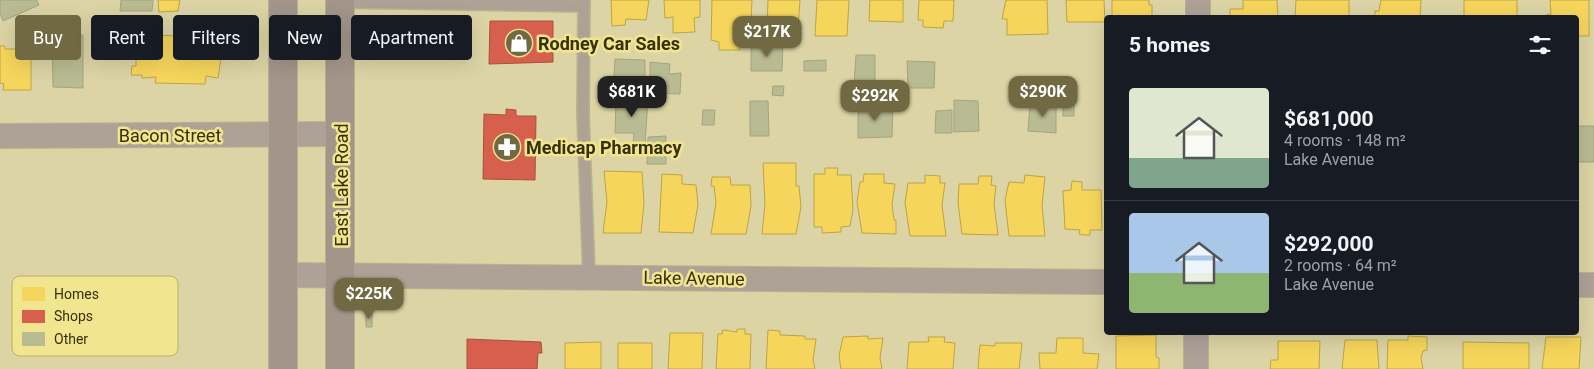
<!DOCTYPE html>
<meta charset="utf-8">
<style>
:root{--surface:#171b24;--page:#242831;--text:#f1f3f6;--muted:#9ea1a6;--line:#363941;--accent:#706941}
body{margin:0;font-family:Roboto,sans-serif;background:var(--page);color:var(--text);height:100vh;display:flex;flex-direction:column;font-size:19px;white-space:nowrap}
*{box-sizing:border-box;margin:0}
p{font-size:16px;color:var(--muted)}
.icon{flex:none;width:28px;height:28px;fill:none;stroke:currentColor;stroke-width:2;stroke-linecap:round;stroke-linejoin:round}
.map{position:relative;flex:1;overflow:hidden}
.details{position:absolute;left:1104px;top:15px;width:475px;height:320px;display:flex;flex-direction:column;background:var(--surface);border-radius:5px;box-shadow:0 5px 20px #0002}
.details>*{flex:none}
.banner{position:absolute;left:15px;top:15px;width:475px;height:45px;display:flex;gap:10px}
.price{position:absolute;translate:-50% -42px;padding:0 11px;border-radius:10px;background:var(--accent);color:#fff;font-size:16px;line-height:32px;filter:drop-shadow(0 1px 2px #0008)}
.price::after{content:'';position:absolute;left:50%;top:30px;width:15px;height:11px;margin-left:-8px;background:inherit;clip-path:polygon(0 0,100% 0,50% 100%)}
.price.current{background:#222;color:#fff}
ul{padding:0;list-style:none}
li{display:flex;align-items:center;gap:15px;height:125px;padding:0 25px}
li+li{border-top:1px solid var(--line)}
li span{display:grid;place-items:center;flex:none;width:140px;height:100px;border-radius:5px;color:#555}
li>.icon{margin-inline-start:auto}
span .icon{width:60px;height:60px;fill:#fffc;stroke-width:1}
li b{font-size:21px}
h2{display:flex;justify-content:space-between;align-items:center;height:60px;padding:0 25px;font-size:21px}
.chip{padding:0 18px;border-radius:5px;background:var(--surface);box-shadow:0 5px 20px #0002;font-size:18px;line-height:45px}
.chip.current{background:var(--accent);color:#fff}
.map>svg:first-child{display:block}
.homes{fill:#f6d55c;stroke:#bca444}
.shops{fill:#d6604d;stroke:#a65239}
.building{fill:#b9bb92;stroke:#a4a480}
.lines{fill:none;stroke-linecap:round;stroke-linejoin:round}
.service-casing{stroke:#b9b38d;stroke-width:14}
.minor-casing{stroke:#b9b38d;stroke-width:26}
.secondary-casing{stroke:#b9b38d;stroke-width:30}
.service{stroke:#aea297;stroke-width:11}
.minor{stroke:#aea297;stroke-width:24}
.secondary{stroke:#a3958a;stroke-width:28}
.labels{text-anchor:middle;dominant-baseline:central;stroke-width:5;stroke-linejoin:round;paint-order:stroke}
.poi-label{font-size:18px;font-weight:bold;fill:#36300b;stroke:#f2e58f;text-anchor:start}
.street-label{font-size:18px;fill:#36300b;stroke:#f2e58f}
.key{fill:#f2e58f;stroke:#baaf67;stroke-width:1}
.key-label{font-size:14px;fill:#36300b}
</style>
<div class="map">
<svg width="1594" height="369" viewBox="0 0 1594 369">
<rect width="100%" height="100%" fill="#dcd4a5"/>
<!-- homes -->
<path class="homes" d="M158 0H180L178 11 159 12Z
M611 0H649L646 20 626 19 625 25 612 26Z
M664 0H700V17L694 18 695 32 673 33V17L665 18Z
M712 0H752L750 41 739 44 740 50H719V42L711 40Z
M768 0H800L798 27 767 26Z
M817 0H849L847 36H815Z
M870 0H903V22L869 21Z
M919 0H954L953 21H944L943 28 923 27V20H918Z
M1006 0H1047L1048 34 1007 35V19H1002Z
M1066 0H1104L1105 22H1067Z
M1112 0H1149V5H1152V18H1112Z
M1243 0H1277L1278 18H1230V9H1243Z
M1296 0H1349V18H1295Z
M1381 0H1421L1420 18H1375V11H1379Z
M1464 0H1517V18H1464Z
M1550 0H1589V36H1576V18H1547V14L1551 15Z
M201 30 213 32V38H218L221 59 218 78 206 76 205 84 155 83 156 77 142 78V75H131L132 66H136V57L133 55V34L199 37Z
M0 46H5V49H31V90H3L4 84 0 83Z
M763 163H796V186H799L801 207 796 234H762L765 204Z
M825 168H838L837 175H851L853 210 850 226 841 227V232L822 233V227H814V174H825Z
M604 171 642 172 644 203 641 233H603L607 202Z
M662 174 682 175V184L696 185 698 205 693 233 659 232Z
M864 174H884V183L895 184 892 204 894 220H896V234L862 233 857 202 860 182H863Z
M925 175 940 176V183H945L942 205 946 236H910L905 203 908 183H925Z
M1025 175 1045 177 1042 205 1045 236H1009L1005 200 1009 182 1024 183Z
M979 176H992L991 185 996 186 994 204 998 235 962 234 958 203 959 184H978Z
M712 177H730L731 185H750L751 206 746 234H711L716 203 714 186H711Z
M1072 181 1082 182V190H1101L1102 230H1090V235H1084L1079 234 1080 230 1065 229 1063 191 1071 190Z
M737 329H745V334H751L750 369H716L718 334H722L723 330 737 332Z
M768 330 780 331V335L805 336V339H816L813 360 815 369H766Z
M670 333H703L702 369H668Z
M1156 335V357L1159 358V369H1116V336Z
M868 336V339L883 338 880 358 882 369H841L839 356 843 337Z
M1408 336 1427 337V350L1423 351 1421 358 1423 369H1387L1388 340H1408Z
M928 337H945L944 342 955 343 953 369H907L909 342H929Z
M1546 337H1581L1579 369H1542Z
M1057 338H1083V353L1099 354 1097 369H1040L1039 353H1056Z
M1345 340H1377L1379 369H1342Z
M1278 341H1320L1319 369H1270L1271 360H1278Z
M601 342V369H565V343Z
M1463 342 1529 343V369H1463Z
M618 343H652V369H618Z
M995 343H1022L1019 369H978L980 345 995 346Z"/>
<!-- shops -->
<path class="shops" d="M490 21H553V62L489 64Z
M506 109 516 110V116H536L535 180 483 179 484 114 506 115Z
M467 339 541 342 542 353H538L537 369H467Z"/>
<!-- building -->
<path class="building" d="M0 0H37L39 5 3 21 0 14Z
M121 0H153L152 11H120Z
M52 35H83V88L53 87Z
M783 43 782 71H751V46Z
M856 55H875V85H854Z
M615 59 645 60V94L613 93Z
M826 60V71H804V61Z
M907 61 935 62 934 88H908Z
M650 62 670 64 669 74 681 73 680 94 650 93Z
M1031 84 1047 86 1046 96 1030 95Z
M773 86H784L783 96 772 95Z
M1064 90H1072L1071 98 1063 99Z
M616 98 648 99 645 144 633 143 634 133H615Z
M954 100 978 101 979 131 954 132Z
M750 101H768L769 136H750Z
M1056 103V133L1028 131 1030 104Z
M1063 103H1074V116H1063Z
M858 106 893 107 892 137 858 138Z
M703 110H715L714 125H702Z
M952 110V133H935L936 111Z
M1576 126H1594V162H1576Z
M666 136V164H647L648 137Z
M366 312 372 313V327H366Z"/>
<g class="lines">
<!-- service casing -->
<g class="service-casing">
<path id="service" d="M584 0 583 114 589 276
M340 2 584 6"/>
</g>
<!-- minor casing -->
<g class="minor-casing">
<path id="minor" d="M1198 0V18
M0 136 340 134
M283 275 1106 282
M1576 285H1594
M1196 369V332"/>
</g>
<!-- secondary casing -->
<g class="secondary-casing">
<path id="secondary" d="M283 0V369
M340 0V369"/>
</g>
<!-- service -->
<use href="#service" class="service"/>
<!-- minor -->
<use href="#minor" class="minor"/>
<!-- secondary -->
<use href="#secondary" class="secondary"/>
</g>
<!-- icons -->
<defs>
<g id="shop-disc" transform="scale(1.4375)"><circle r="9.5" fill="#706941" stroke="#f2e58f"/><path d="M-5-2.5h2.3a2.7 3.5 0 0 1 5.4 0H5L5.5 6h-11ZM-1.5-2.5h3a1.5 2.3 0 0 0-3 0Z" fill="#fff"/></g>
<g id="pharmacy-disc" transform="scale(1.4375)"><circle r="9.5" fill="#706941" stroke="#f2e58f"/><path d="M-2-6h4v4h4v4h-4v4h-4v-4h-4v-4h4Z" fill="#fff"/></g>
</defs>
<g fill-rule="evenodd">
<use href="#shop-disc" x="519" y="43"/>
<use href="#pharmacy-disc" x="507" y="147"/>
</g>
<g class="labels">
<!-- poi labels -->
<g class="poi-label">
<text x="538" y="43">Rodney Car Sales</text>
<text x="526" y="147">Medicap Pharmacy</text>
</g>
<!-- street labels -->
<g class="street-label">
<text x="170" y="135">Bacon Street</text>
<text transform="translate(341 185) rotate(-90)">East Lake Road</text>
<text transform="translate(694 278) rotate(1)">Lake Avenue</text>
</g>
</g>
<!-- legend -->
<rect x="12" y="276" width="166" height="80" rx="8" class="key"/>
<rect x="22" y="287" width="23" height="14" fill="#f6d55c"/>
<rect x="22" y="310" width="23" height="13" fill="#d6604d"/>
<rect x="22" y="332" width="23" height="14" fill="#b9bb92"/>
<g class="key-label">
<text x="54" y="299">Homes</text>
<text x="54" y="321">Shops</text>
<text x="54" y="344">Other</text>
</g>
</svg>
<b class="price" style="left:767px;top:58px">$217K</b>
<b class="price current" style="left:632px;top:118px">$681K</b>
<b class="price" style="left:1043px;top:118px">$290K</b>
<b class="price" style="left:875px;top:122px">$292K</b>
<b class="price" style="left:369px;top:320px">$225K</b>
<div class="banner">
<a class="chip current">Buy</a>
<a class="chip">Rent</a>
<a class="chip">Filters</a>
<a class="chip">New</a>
<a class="chip">Apartment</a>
</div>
<section class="details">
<h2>5 homes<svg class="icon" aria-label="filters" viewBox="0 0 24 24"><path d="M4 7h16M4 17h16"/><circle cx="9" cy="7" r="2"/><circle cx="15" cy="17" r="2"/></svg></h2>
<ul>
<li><span style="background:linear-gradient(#dfe7d0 70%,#7fa58c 0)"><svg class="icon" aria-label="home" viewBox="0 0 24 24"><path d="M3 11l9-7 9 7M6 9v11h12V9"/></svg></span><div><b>$681,000</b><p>4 rooms · 148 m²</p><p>Lake Avenue</p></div></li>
<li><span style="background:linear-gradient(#a9c7e8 60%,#8fb573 0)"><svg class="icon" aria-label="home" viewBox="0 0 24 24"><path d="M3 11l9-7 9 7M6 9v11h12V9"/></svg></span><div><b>$292,000</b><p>2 rooms · 64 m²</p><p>Lake Avenue</p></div></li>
</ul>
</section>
</div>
